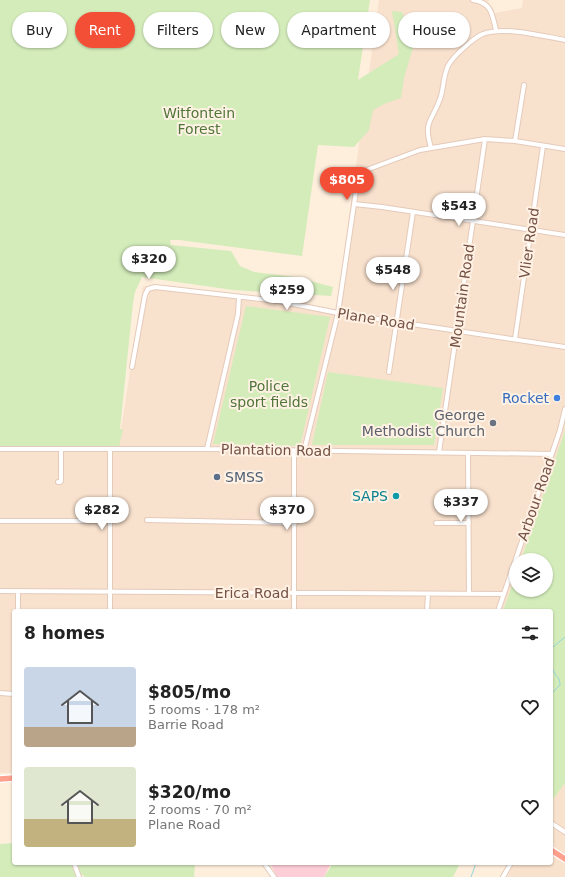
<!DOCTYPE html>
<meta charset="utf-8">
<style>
:root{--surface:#fff;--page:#f2f2f2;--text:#222;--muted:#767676;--accent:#f34f36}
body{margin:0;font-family:"DejaVu Sans",sans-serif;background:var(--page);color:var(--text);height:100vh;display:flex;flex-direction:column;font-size:15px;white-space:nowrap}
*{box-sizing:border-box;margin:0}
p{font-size:13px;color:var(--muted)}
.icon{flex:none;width:22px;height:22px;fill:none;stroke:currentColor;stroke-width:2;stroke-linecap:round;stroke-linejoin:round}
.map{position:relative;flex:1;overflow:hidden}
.drawer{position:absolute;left:12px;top:609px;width:541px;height:256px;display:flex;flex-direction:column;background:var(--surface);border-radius:4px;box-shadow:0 1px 3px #0004}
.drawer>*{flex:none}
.guide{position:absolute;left:12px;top:12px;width:541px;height:36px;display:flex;gap:8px}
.fabs{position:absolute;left:509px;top:553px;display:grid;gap:8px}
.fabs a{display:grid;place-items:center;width:44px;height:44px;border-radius:50%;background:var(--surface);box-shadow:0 1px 3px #0004;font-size:20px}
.price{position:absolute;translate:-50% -34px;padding:0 9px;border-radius:14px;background:#fff;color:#222;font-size:13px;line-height:26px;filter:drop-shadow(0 1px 2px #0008)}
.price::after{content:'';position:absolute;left:50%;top:24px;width:12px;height:9px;margin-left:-6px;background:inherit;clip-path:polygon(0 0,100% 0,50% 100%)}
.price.on{background:var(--accent);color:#fff}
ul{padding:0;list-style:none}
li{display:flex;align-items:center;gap:12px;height:100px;padding:0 12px}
li span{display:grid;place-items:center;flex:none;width:112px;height:80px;border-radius:4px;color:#555}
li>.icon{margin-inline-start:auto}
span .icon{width:48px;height:48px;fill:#fffc;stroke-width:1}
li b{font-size:17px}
h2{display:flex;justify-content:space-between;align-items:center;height:48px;padding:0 12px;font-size:17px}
.pill{padding:0 14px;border-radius:18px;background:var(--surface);box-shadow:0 1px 3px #0004;font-size:14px;line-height:36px}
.pill.on{background:var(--accent);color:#fff}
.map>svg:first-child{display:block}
.residential{fill:#f8e1cd}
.medical{fill:#fdced8}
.green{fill:#d3ecba}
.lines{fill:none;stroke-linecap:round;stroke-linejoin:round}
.stream{stroke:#95d6db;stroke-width:1}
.minor-casing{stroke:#e4cabb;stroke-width:6}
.highway-casing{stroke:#fff;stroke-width:8}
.minor{stroke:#fff;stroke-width:4}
.highway{stroke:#fea08d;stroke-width:5.5}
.shop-dot{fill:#3f7fe0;stroke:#fff2e4;stroke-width:1.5}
.worship-dot{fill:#6b7280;stroke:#fff2e4;stroke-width:1.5}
.service-dot{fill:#5c6f8a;stroke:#fff2e4;stroke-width:1.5}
.culture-dot{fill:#0f9aa8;stroke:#fff2e4;stroke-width:1.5}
.labels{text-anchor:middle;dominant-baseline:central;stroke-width:4;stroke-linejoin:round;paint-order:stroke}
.park-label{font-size:14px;fill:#507539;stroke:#fff2e4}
.street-label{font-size:14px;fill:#745144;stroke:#fff2e4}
.shop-label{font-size:14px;fill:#366cbe;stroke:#fff2e4;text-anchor:end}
.worship-label{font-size:14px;fill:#5b616d;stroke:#fff2e4;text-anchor:end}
.service-label{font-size:14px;fill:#4e5e75;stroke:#fff2e4;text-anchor:start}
.culture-label{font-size:14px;fill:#0d838f;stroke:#fff2e4;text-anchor:end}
</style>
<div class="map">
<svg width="565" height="877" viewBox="0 0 565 877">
<rect width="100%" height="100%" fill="#feeedc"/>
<!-- residential -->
<path class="residential" d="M379 0H489L488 2 495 13 522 8 523 0H565V430L521 560H516V574L503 611H14V773H0V449L118 450 143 286 336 311Z
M565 783V877H507L514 863H551V802Z"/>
<!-- medical -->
<path class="medical" d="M270 863H331L324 877H277Z"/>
<!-- green -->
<path class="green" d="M0 0H370L358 80 399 54 392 11 402 12 409 26 417 31 418 39 412 51 404 78 401 98 386 103 373 110 369 130 354 147 318 145 302 256 179 240H170L171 245 231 251 240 266 254 272 295 277 333 287 331 296 233 290 142 277 135 292 133 303 120 429H123L119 447 0 449Z
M246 306 330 317 300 446 213 444Z
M328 372 443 388 434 445H312Z
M565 430V783L551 802V611H503L516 574V590H546V560H521Z
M14 843V863H71L77 877H0V844Z
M77 863H195L194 877H85L81 874Z
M333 863H460L453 877H324Z"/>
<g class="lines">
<!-- stream -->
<path class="stream" d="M551 651 553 647 565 637
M551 664C552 666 552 668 553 670 555 676 560 677 560 685L551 694
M471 877 476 863"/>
<!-- minor casing -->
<g class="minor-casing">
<path id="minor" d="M473 0C492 3 492 14 496 30
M515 141 524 85
M431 148C423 120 432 122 440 99 444 88 443 76 448 66 452 58 459 52 466 46 472 41 477 36 483 34 504 26 543 36 565 40
M354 204 382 207 565 235
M515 339 543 146
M132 367 145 295 148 289 155 287 278 301 338 313 565 347
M389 372 413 212
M0 449H207L552 454
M207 449 238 314 239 297
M110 450V611
M304 451 338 313 357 184 361 173 369 169 420 150 485 139 515 141 565 149
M439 452 485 139
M468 453 469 594
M58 482H60L61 481V450
M147 520 295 523
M0 521H110
M436 523H469
M0 591 504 594
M18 611V591
M294 611V451
M427 611 428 594
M498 611 560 430 565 409
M0 693 14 694
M551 823 565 832
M74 863 79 877
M264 863 274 877
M503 877 511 863"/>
</g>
<!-- highway casing -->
<g class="highway-casing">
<path id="highway" d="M0 779 14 778
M551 850 565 859"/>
</g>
<!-- minor -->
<use href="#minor" class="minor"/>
<!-- highway -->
<use href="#highway" class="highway"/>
</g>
<!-- markers -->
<circle class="shop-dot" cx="557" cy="398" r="4"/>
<circle class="worship-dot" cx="493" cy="423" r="4"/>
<circle class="service-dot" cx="217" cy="477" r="4"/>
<circle class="culture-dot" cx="396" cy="496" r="4"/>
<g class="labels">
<!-- park labels -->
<g class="park-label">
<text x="199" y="113">Witfontein<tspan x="199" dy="16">Forest</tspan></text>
<text x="269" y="386">Police<tspan x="269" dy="16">sport fields</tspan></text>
</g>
<!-- street labels -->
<g class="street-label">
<text transform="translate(529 243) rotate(-82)">Vlier Road</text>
<text transform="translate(462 296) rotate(-82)">Mountain Road</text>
<text transform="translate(376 319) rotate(9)">Plane Road</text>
<text transform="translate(276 450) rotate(1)">Plantation Road</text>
<text transform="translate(536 499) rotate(-71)">Arbour Road</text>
<text x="252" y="593">Erica Road</text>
</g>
<!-- shop labels -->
<g class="shop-label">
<text x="549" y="398">Rocket</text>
</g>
<!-- worship labels -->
<g class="worship-label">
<text x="485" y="415">George<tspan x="485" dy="16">Methodist Church</tspan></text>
</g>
<!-- service labels -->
<g class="service-label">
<text x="225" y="477">SMSS</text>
</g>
<!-- culture labels -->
<g class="culture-label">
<text x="388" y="496">SAPS</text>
</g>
</g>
</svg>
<div class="fabs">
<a><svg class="icon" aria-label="layers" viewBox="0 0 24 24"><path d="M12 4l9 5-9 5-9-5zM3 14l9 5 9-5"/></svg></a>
</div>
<b class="price on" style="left:347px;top:201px">$805</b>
<b class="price" style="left:459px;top:227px">$543</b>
<b class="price" style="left:149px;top:280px">$320</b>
<b class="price" style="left:393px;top:291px">$548</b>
<b class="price" style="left:287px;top:311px">$259</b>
<b class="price" style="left:461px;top:523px">$337</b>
<b class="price" style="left:102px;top:531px">$282</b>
<b class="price" style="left:287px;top:531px">$370</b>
<div class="guide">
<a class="pill">Buy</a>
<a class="pill on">Rent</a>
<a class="pill">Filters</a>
<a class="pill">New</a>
<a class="pill">Apartment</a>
<a class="pill">House</a>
</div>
<section class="drawer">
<h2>8 homes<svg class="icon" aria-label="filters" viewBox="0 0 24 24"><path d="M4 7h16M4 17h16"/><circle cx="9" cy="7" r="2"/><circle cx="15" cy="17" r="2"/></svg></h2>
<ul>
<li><span style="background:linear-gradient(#c9d6e8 75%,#b9a48a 0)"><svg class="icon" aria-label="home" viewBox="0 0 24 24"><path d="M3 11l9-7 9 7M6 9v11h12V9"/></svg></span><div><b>$805/mo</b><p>5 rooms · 178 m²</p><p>Barrie Road</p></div><svg class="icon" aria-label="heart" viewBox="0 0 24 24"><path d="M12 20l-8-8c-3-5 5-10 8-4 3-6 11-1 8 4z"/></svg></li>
<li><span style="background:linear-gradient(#dfe7d0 65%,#c2b280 0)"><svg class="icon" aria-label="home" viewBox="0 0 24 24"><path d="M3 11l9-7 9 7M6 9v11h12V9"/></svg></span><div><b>$320/mo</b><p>2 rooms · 70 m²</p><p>Plane Road</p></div><svg class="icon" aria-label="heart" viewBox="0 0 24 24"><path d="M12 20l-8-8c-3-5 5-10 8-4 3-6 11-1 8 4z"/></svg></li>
</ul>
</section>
</div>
